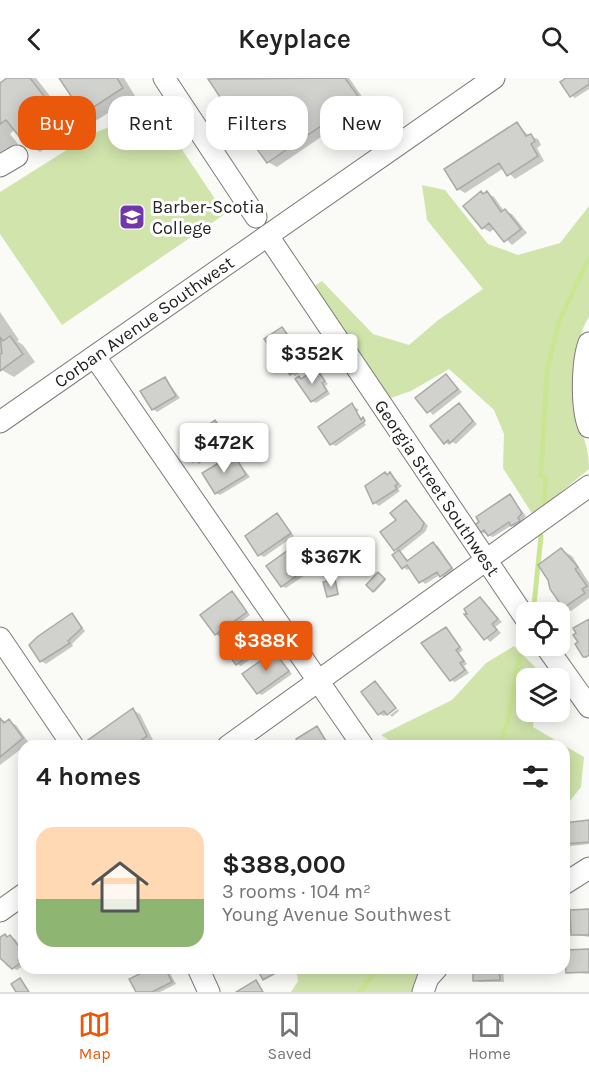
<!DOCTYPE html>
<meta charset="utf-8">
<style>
:root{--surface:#fff;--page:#f2f2f2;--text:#222;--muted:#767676;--line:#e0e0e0;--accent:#ea580c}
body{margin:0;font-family:Karla,sans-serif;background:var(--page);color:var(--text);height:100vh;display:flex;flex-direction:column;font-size:22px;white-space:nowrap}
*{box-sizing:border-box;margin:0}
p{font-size:20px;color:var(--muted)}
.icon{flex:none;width:33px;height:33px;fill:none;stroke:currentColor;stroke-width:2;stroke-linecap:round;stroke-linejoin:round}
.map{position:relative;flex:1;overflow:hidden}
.panel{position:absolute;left:18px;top:662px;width:552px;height:234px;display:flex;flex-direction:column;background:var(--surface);border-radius:18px;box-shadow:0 3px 15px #0003}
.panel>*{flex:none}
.top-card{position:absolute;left:18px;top:18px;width:554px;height:54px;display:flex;gap:12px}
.fabs{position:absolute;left:516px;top:524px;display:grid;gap:12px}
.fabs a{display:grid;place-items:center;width:54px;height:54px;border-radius:12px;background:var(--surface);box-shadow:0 3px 15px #0003;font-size:30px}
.price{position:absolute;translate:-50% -51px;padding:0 14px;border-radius:6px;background:#fff;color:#222;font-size:20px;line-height:39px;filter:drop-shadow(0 2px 3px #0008)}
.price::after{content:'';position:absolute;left:50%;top:36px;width:18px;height:14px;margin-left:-9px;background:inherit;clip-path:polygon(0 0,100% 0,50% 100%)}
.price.current{background:var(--accent);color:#fff}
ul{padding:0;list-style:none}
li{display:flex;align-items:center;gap:18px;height:150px;padding:0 18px}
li+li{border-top:2px solid var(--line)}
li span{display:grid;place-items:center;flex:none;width:168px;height:120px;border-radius:18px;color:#555}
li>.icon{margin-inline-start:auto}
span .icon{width:72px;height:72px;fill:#fffc;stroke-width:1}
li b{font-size:26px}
h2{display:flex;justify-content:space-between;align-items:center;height:72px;padding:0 18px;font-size:26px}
.tag{padding:0 21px;border-radius:18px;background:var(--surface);box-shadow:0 3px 15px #0003;font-size:21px;line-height:54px}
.tag.current{background:var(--accent);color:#fff}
header{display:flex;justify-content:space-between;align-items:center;height:78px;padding:0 18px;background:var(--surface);font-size:27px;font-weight:600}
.tab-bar{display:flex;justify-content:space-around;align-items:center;height:84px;border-top:2px solid var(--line);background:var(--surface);font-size:16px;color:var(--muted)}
.tab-bar a{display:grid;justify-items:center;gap:3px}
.tab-bar .current{color:var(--accent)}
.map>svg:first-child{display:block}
.green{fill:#d1e4ac}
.shadow{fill:#0003}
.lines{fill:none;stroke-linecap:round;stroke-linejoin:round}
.stream{stroke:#cbe692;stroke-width:5}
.building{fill:#d1d2ce;stroke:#a9aaa7;stroke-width:1.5}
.minor-casing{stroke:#7b7c79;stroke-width:23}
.minor{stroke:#fff;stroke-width:21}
.labels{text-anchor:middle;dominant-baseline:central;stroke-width:6;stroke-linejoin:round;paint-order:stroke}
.poi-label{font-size:18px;fill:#232422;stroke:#fff;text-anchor:start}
.street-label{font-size:18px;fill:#232422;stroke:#fff}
</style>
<header><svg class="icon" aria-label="back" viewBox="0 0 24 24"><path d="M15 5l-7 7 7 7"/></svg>Keyplace<svg class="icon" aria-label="search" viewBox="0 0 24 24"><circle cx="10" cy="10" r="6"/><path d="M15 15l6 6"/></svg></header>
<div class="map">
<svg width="589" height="914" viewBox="0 0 589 914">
<rect width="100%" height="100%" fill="#fafbf7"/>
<!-- green -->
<path class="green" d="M145 44 169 52 225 136 62 247 0 156V114L92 56 116 46Z
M422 107 445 112 488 166 518 177 560 165 589 128V239C572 265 574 306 578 336 581 357 589 366 589 391L533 437 503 390 504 356 494 332 449 291 411 313 385 322 311 210 322 203 373 256 409 267 437 243 483 211 427 142Z
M514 568 545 599 526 600V633H535L533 649 584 679 581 709 564 730V668L396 667 381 657 452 622 486 585Z
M296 890H422L416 902V914H291L298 903Z"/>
<!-- shadow -->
<path class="shadow" d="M9 0H36L73 48 40 74 27 66 15 51 10 56 18 66 0 80V7Z
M61 0H124L135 18 97 42 84 35Z
M212 0H349L368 27 277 89 268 84 250 59 243 64 233 58 232 43 236 40 210 1Z
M569 0H589V11L575 20 571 17Z
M517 46 529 58 538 61 541 67 537 70 544 83 515 101 504 90 465 115 458 111 446 92Z
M487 115 494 119 504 133 512 136 527 155 512 167 495 150 490 154 483 150 484 117Z
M0 234 19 262 17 263 23 267 35 284 14 299 0 291Z
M282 250 293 264 299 265 303 270 299 272 311 287 295 298 288 291 284 294 279 291V275L274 272Z
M316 292 328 306 325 308 330 316 316 325 312 323 299 300 302 302Z
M446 297 462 314 433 337 417 320Z
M165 300 180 320 157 334 153 331Z
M352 327 359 332 357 334 366 347 336 368 331 366Z
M459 327 477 346 456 366 452 364 449 367 445 364Z
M215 344 231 362 199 386 183 368Z
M234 378 250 399 220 417 216 415Z
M391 396 402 408 398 411 400 413 379 428 375 425 367 408Z
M510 418 526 438 522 443 524 445 517 450 512 447 493 459 481 454Z
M407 424 428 448 425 454 400 474 409 483 433 466 438 468 455 493 445 500 440 497 425 506 410 490 407 492 403 489 399 474 395 471 398 442Z
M277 437 294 458 264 479 260 477Z
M298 467 317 489 286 510 282 508Z
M561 472 572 478 589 505V520L571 533 564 529Z
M380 497 386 502 375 514 373 513Z
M334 503 339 517 330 519 329 518Z
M232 515 250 537 220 559 216 556Z
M480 521 502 544 495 549 501 555 490 564 467 538Z
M72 537 85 553 72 566 73 568 46 586 41 583Z
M253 545 271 566 241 588 237 586Z
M446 550 463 572 459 575 467 586 464 588 469 595 455 604 451 602Z
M274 575 292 596 262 617 258 615Z
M375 605 396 629 384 638 379 636Z
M398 631 399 633 392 639 390 637Z
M133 632 140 636 153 662 145 668H93Z
M0 641 16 647 29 665 0 687Z
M317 650 331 668H302Z
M24 737V750L18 742Z
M589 744V766L571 768 566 765Z
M589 833V859L572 856Z
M5 858 15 861 24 874V883L21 885 23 888 17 892 7 888 0 878V861Z
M589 873V896L567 894Z
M155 890H167L176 906 160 914H138L131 901Z
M250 890H275L278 895 266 901 259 891 254 894Z
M474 890H503L504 904H479L475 902Z"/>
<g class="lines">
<!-- stream -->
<path class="stream" d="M544 425 546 400 541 397 547 293 559 243 589 180
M534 527 541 458
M499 668 508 643 523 559
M360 914 378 890"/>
</g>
<!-- building -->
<path class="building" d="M7 0H30L61 40 26 67 6 42 0 46V5Z
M59 0H117L123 10 83 36Z
M345 0 360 21 267 85 241 49 238 51 240 55 232 60 221 44 228 39 231 42 234 40 208 1Z
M566 0H589V6L570 19 560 4Z
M517 44 526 58 531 56 535 63 531 66 538 78 507 98 499 85 457 112 444 91Z
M481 113 483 116 487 113 501 134 505 131 521 151 504 164 489 145 482 151 463 128Z
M282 249 292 263 295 261 299 267 296 269 307 285 290 297 284 288 278 292 269 280 278 274 276 271 273 273 264 261Z
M10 258 23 276 0 293V276L2 275 0 259 3 263Z
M316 290 325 303 322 305 327 313 311 324 295 301 299 298 301 301Z
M446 296 458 311 427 335 415 320Z
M165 299 176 318 152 332 140 313Z
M352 325 361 342 363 339 365 343 330 367 318 349Z
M459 325 473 343 450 365 448 362 444 366 430 348Z
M215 342 227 359 193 384 181 368Z
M234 376 246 397 215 416 202 395Z
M385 394 387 397 390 394 398 406 395 408 397 411 373 426 365 408Z
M510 416 522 435 518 440 520 443 511 448 509 444 488 458 484 452 480 455 474 447 479 444 476 439Z
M406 422 424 445 421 452 394 473 380 454 396 442 390 435Z
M277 435 291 455 258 478 245 458Z
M433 464 452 490 440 499 437 494 419 505 407 487 402 491 392 477 399 472 407 483Z
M298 465 313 486 281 509 266 488Z
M561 470 578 489 575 491 587 508 582 511 585 515 563 530 550 511 548 502 538 487Z
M378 494 385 501 373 514 366 507Z
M335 501 338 516 327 519 323 504Z
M232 513 247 534 215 557 200 537Z
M480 519 498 541 492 546 497 552 484 562 464 536H467L464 531Z
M72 535 82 550 68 563 70 565 40 584 29 567 37 559Z
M589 541V577L586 579H583L575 566 578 564 573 557 576 555 573 550Z
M253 544 268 563 236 587 221 567Z
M446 549 460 569 456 572 464 583 460 585 465 592 450 603 421 565Z
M274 573 289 593 257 616 242 596Z
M375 603 396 630 387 637 384 633 378 637 361 614Z
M133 630 147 658 133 668H92L88 662Z
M0 640 4 645 9 641 23 660 0 679Z
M317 648 329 668H301L296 661Z
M589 742V764L565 766 564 745Z
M589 831V857H571L570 832Z
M5 856 7 859 10 857 24 875 18 882 20 885 12 891 0 880V859Z
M589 871V894L566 895 565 872Z
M152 890H165L172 904 152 914H136L129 901Z
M248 890H275L277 894 263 902 257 891 251 894Z
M473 890H499L500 902 473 903Z
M20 900 29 914H16L11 906Z
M256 902 263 914H236Z"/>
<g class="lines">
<!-- minor casing -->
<g class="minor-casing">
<path id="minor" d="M164 0 256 139
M0 88 17 78
M268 158 526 541
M589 265C582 284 581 331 589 349
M95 279 363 668
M0 344 494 0
M0 560 73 668
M545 567 589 629
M228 668 589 408
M564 806 589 790
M0 833 24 816
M198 890 209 914
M423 914 428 900 437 890"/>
</g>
<!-- minor -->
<use href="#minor" class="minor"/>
</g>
<!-- icons -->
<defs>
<g id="university-square" transform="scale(1.35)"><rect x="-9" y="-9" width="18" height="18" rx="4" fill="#7236ac" stroke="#fff"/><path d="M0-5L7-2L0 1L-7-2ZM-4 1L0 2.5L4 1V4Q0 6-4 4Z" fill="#fff"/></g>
</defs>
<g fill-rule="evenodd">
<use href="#university-square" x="132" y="139"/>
</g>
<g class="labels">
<!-- poi labels -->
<g class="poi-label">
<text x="152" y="129">Barber-Scotia<tspan x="152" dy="21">College</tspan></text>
</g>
<!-- street labels -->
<g class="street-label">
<text transform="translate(144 244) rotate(-35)">Corban Avenue Southwest</text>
<text transform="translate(437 410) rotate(56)">Georgia Street Southwest</text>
</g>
</g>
</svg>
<div class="fabs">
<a><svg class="icon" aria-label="locate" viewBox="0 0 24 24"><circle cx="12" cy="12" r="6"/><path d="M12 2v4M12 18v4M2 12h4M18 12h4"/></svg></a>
<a><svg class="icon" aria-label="layers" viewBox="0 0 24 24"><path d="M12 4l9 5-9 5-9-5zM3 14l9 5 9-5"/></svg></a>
</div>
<b class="price" style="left:312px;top:307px">$352K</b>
<b class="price" style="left:224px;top:396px">$472K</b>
<b class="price" style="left:331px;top:510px">$367K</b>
<b class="price current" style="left:266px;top:594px">$388K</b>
<div class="top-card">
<a class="tag current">Buy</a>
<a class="tag">Rent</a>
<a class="tag">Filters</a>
<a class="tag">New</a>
</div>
<section class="panel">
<h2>4 homes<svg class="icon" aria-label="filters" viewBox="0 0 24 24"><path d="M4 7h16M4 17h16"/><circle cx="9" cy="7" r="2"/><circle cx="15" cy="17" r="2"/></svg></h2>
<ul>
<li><span style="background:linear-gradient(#ffd9b3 60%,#8fb573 0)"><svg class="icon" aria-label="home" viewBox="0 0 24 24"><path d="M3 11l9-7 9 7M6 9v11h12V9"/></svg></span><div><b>$388,000</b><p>3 rooms · 104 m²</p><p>Young Avenue Southwest</p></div></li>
</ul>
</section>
</div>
<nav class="tab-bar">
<a class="current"><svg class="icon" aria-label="map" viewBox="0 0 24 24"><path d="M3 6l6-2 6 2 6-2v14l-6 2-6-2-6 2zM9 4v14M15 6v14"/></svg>Map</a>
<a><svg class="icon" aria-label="saved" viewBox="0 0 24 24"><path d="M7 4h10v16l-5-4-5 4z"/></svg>Saved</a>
<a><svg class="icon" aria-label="home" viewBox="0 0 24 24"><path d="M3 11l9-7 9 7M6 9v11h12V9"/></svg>Home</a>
</nav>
